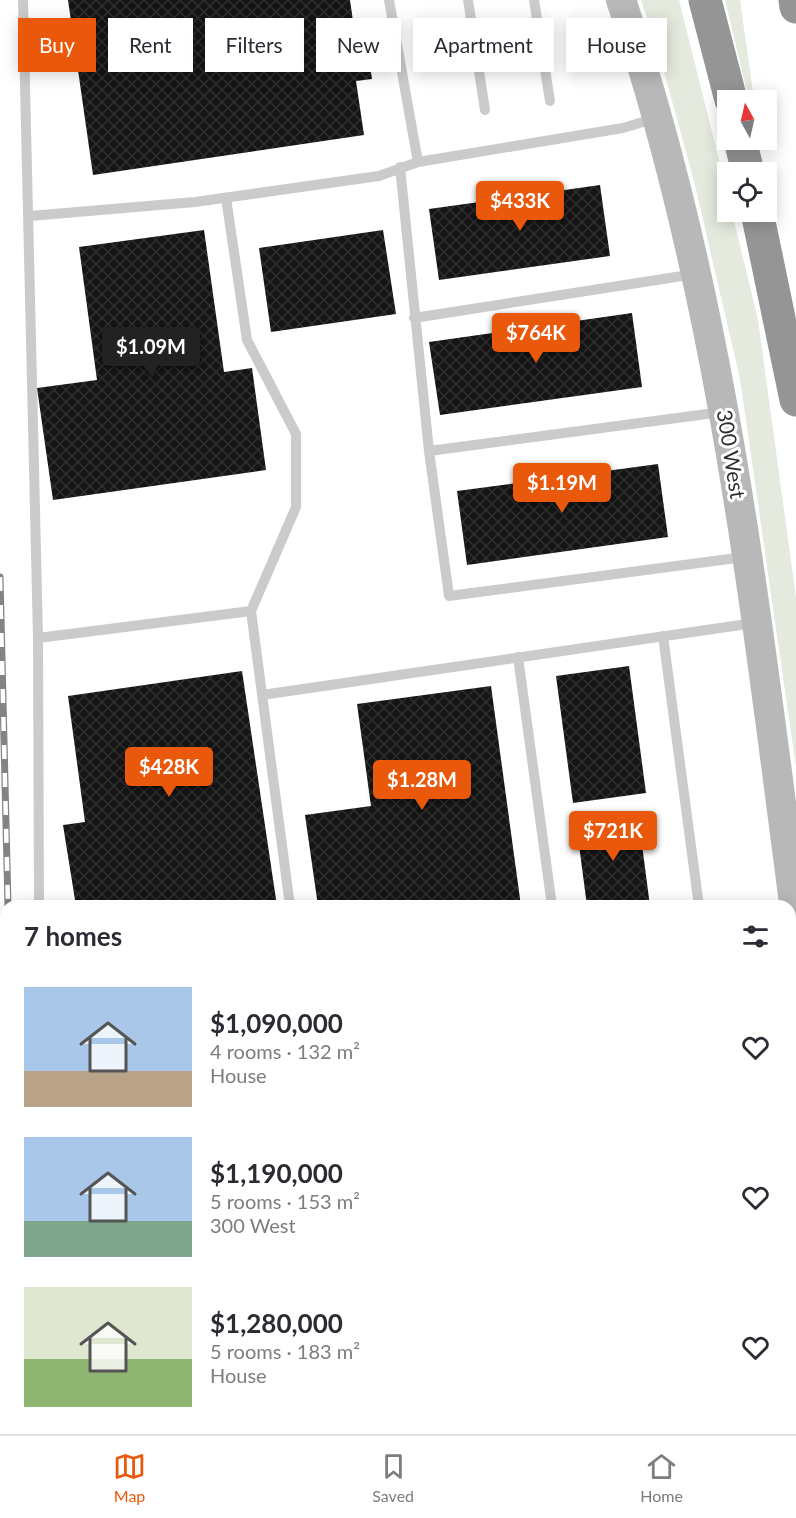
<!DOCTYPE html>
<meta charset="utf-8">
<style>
:root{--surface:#fff;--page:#f2f2f3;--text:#2b2b33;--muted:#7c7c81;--line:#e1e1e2;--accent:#ea580c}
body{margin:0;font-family:Lato,sans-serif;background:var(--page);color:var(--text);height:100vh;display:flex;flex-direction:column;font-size:22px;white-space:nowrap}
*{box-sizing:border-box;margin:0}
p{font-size:20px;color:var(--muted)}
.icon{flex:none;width:33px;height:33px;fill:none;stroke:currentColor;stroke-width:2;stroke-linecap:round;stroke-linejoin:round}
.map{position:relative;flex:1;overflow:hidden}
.side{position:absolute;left:0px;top:900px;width:796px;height:534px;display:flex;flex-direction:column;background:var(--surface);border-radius:18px 18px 0 0;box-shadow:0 3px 15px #0003}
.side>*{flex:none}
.guide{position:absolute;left:18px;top:18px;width:760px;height:54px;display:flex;gap:12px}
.needle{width:39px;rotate:352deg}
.controls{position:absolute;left:717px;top:90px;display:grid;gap:12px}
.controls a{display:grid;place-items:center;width:60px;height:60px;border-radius:0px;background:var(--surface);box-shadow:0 3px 15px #0003;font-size:30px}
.price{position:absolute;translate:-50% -51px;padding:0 14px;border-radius:6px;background:var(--accent);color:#fff;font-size:20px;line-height:39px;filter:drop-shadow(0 2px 3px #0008)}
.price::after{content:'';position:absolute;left:50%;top:36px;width:18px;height:14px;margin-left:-9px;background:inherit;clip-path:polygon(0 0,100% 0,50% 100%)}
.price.active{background:#222;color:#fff}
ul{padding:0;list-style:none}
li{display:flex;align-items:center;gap:18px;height:150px;padding:0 24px}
li span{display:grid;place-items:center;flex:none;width:168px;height:120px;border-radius:0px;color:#555}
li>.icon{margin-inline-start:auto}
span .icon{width:72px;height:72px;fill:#fffc;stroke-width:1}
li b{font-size:26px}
h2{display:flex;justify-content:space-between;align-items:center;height:72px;padding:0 24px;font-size:26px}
.pill{padding:0 21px;border-radius:0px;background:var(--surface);box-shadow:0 3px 15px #0003;font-size:21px;line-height:54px}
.pill.active{background:var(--accent);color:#fff}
.tabs{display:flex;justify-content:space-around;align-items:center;height:84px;border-top:2px solid var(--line);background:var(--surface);font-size:16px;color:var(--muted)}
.tabs a{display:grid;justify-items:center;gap:3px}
.tabs .active{color:var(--accent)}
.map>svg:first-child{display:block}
.green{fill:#e4eadd}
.building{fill:url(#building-cross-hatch)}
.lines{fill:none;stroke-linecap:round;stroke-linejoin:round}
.lane{stroke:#cbcbcb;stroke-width:10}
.street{stroke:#cbcbcb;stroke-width:21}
.secondary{stroke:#b8b8b8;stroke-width:30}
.highway{stroke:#959595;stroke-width:33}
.rail-casing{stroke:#838383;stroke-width:7}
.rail{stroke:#fff;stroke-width:4.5;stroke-dasharray:14;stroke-linecap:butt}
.labels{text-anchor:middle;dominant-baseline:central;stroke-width:6;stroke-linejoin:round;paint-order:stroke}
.street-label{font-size:21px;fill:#2e2e2e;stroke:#fff}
</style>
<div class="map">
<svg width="796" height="1434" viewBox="0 0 796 1434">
<defs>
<pattern id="building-cross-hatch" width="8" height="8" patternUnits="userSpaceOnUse" patternTransform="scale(1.5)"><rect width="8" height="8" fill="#151515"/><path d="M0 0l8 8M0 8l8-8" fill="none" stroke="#2f2f2f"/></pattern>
</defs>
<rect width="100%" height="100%" fill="#fff"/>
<!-- green -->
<path class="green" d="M641 0H679L727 192 728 212H732L758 320 796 598V767L740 379 694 181 658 50Z
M725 0H740L754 99 749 100Z"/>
<!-- building -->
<path class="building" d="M68 0H350L355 35 365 34 372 79 356 81 364 135 93 175Z
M600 185 610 256 439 280 429 209Z
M204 230 224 372 252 368 266 470 53 500 37 388 97 380 79 247Z
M383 230 396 314 271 332 259 248Z
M632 313 642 387 440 415 429 342Z
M658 464 668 537 467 565 457 491Z
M629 666 646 793 573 803 556 676Z
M242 671 277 906H76L63 825 85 822 68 696Z
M491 686 521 906H318L305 815 371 806 357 704Z
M638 814 650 906H587L576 822Z
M627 1428H736V1434H593Z"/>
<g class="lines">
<!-- lane -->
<path class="lane" d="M23 0 38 638 39 906
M468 0 485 110
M534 0 550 101
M418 162 623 128 656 118
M400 167 429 451
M30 216 195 202 379 176 418 162 389 0
M414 318 695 274
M722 412 429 451 449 596 744 557
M251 611 290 906
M663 636 699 906
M38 638 251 611 296 507V434L247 340 226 198
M518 657 552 906
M262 695 754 623
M790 1094 796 1093
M790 1187 796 1186
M790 1317H796
M53 1428V1434
M774 1428V1434"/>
<!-- street -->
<path class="street" d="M363 1428 364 1434"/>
<!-- secondary -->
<path class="secondary" d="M621 0C722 299 755 607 796 918"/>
<!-- highway -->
<path class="highway" d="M705 0 731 100
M795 0 796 7
M740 140 748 172
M757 212 796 400"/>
<!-- rail casing -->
<g class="rail-casing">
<path id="rail" d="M0 577 8 906
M24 1428V1434"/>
</g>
<!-- rail -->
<use href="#rail" class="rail"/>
</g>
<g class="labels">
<!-- street labels -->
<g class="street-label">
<text transform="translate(732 454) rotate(81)">300 West</text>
</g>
</g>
</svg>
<div class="controls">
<a><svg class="needle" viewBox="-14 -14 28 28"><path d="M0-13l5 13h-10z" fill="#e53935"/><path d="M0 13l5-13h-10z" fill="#7c7c81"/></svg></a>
<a><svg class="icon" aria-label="locate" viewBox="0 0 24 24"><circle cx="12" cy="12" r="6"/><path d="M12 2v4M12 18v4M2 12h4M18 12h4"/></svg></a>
</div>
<b class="price" style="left:520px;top:232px">$433K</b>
<b class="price" style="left:536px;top:364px">$764K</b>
<b class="price active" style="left:151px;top:378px">$1.09M</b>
<b class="price" style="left:562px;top:514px">$1.19M</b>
<b class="price" style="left:169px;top:798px">$428K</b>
<b class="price" style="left:422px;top:811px">$1.28M</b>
<b class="price" style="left:613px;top:862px">$721K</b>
<div class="guide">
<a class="pill active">Buy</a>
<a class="pill">Rent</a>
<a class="pill">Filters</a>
<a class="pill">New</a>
<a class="pill">Apartment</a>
<a class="pill">House</a>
</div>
<section class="side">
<h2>7 homes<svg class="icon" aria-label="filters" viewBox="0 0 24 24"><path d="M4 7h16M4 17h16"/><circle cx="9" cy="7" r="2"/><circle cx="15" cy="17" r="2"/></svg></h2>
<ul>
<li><span style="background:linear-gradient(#a9c7e8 70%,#b9a48a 0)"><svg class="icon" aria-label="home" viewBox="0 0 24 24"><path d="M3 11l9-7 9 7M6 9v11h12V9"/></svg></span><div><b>$1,090,000</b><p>4 rooms · 132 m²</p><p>House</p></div><svg class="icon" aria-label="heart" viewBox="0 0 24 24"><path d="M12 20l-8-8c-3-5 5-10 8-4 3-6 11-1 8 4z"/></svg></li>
<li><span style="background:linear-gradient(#a9c7e8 70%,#7fa58c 0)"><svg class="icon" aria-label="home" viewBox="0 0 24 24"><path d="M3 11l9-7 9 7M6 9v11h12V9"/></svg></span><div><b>$1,190,000</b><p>5 rooms · 153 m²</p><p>300 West</p></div><svg class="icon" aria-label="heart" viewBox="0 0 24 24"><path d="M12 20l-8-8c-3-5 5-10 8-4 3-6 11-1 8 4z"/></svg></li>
<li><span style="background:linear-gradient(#dfe7d0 60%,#8fb573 0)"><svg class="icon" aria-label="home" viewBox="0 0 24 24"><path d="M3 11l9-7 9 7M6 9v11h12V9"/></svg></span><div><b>$1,280,000</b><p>5 rooms · 183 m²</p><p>House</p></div><svg class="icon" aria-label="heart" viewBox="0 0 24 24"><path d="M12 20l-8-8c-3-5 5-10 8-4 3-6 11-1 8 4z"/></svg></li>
</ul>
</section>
</div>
<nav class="tabs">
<a class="active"><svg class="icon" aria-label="map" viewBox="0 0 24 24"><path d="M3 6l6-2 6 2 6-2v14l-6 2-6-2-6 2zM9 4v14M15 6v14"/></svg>Map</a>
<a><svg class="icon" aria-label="saved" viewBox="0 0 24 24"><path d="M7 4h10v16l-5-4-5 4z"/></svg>Saved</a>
<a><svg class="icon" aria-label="home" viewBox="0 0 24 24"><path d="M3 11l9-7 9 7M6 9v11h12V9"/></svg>Home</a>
</nav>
